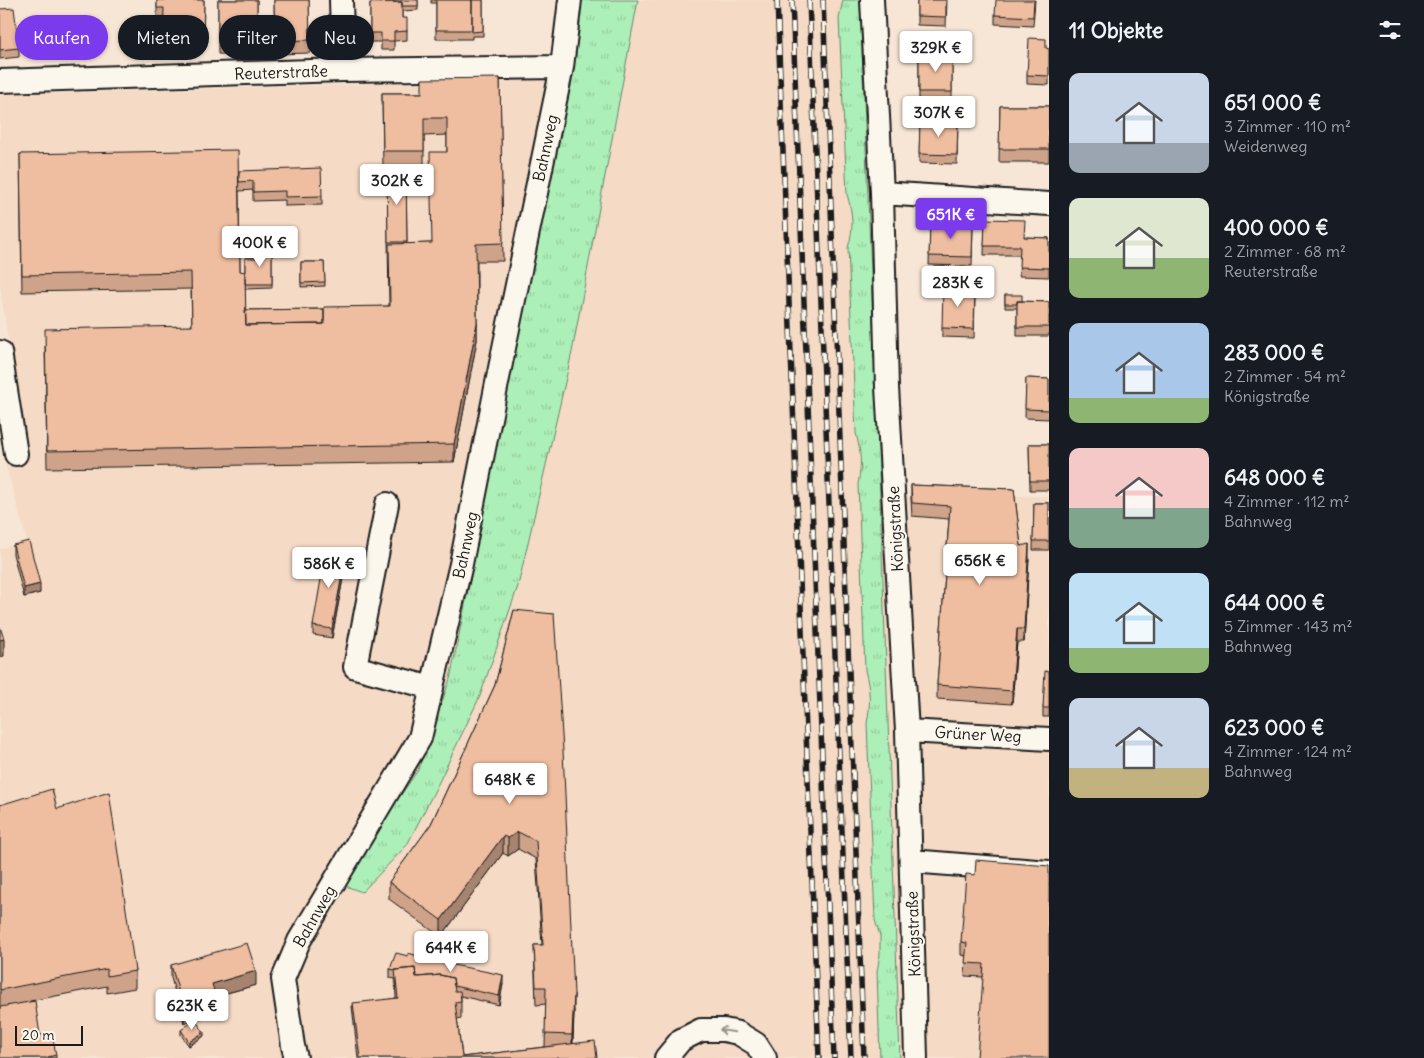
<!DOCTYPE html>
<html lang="de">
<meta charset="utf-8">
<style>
:root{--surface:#171b24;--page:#242831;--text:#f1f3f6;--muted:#9ea1a6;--accent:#7c3aed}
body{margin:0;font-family:Delius,sans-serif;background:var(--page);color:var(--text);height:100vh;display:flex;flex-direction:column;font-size:19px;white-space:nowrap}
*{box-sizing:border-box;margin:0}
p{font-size:16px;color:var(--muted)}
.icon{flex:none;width:28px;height:28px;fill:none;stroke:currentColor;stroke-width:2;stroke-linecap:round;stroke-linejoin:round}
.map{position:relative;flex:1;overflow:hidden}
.panel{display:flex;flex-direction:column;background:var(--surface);width:375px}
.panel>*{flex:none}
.guide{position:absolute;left:15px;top:15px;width:475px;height:45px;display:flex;gap:10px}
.scale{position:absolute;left:15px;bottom:12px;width:68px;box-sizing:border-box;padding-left:5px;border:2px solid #1c1c1c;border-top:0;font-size:14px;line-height:18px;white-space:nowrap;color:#1c1c1c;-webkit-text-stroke:4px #fbf7ec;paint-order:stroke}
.price{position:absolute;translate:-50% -42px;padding:0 11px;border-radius:5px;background:#fff;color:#222;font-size:16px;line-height:32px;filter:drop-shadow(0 1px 2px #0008)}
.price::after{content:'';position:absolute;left:50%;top:30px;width:15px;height:11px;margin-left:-8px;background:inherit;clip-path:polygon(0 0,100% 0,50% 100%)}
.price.active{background:var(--accent);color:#fff}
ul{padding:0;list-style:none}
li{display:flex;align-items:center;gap:15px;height:125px;padding:0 20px}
li span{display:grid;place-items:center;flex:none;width:140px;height:100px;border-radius:10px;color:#555}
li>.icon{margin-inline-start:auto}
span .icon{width:60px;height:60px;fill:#fffc;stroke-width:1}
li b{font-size:21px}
h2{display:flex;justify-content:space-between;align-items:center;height:60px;padding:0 20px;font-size:21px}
.tag{padding:0 18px;border-radius:22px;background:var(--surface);box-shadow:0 1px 4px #0004;font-size:18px;line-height:45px}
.tag.active{background:var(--accent);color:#fff}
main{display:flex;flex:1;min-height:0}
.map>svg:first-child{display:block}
.built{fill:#f5dac5}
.grass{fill:url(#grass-tufts);stroke:#64866a}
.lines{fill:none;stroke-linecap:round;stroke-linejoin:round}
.minor-casing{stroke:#1c1c1c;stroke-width:26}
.minor{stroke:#fbf7ec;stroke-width:22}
.rail-casing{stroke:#1c1c1c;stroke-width:5.5}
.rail{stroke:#fbf7ec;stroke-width:4;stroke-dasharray:11;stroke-linecap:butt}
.wall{fill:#cea389;stroke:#1c1c1c}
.shaded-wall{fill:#a7846f;stroke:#1c1c1c}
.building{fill:#efbd9f;stroke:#1c1c1c}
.oneway{stroke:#97948e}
.labels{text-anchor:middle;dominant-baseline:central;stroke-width:4;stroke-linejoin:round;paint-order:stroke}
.street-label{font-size:16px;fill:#1c1c1c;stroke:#fbf7ec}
</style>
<main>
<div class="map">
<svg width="1049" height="1058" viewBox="0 0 1049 1058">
<defs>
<pattern id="grass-tufts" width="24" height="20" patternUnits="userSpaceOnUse" patternTransform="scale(1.25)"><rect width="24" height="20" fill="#adefb9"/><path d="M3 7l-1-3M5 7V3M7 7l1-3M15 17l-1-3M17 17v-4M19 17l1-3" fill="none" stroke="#94cc9e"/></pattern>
</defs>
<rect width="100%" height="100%" fill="#f7e6d5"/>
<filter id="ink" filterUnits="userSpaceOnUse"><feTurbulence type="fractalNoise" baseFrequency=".02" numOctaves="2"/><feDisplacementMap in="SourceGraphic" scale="10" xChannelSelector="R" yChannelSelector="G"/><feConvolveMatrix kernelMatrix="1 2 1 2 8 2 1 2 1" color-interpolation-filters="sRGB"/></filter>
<g filter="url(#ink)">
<!-- built -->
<path class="built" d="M638 0H843L839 18 847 194 852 212 853 231 848 248 856 433 860 450 861 468 858 484 865 670 870 687 871 706 867 723 875 920 880 936V954L877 972 880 1058H0V549L27 540 5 463 26 462 0 286V95L564 78 473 566 450 679 418 770 340 884 407 845 438 784 480 696 518 586 572 352Z
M880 496H1049V1058H900Z"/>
<!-- grass -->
<path class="grass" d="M576 0H638L572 352 518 586 480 696 438 784 407 845 362 892 340 884 418 770 450 679 473 566Z
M843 0H860L880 496 900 1058H880L877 972 880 954V936L875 920 867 723C871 703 870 690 865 670L858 484C862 464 861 453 856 433L848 248C854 226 853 216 847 194L839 18Z"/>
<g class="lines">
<!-- minor casing -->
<g class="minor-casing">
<path id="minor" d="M341 0 343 70
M872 0 882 193 887 387 907 731 916 1058
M0 81 343 70 562 67
M882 193 1049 204
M0 352 16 454
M387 504 355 667 432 688
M907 731 1049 739
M911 861 1049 872
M296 1058 293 1046 283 979 299 941 420 738 461 564 504 348 562 67 570 0
M666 1058 681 1040 701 1030H724L738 1033 756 1044 765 1058"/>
</g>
<!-- minor -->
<use href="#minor" class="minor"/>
<!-- rail casing -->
<g class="rail-casing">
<path id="rail" d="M777 0 819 1058
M792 0 834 1058
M809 0 851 1058
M823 0 864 1058"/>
</g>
<!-- rail -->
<use href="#rail" class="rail"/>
</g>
<!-- wall -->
<path class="wall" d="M157 0H204L203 48 163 47V17H157Z
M218 0H257V54H218Z
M274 0H309L310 53 275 54Z
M418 0V10L402 11V18L407 31V40L394 41V50H381V42H370V3L393 2Z
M431 0H483V36H472V39H436V3H431Z
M917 0H947L946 26 917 25Z
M1035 0 1033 26 995 24V15Z
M0 9 19 48V57L0 59Z
M1046 48 1049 49V85L1027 84V75Z
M919 54H952V101H919Z
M500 78 503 261H477V340L454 462 47 468 45 346 192 326 191 289 22 292 20 154 239 177 322 196V205L285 206V200L253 201V190L239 191 240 271 245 310 324 309 389 306 387 170H406L407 244 432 243 447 152V135L424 136V168L383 169 382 93H422Z
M1000 106H1049V162H999Z
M920 121 958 122 957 164 919 163Z
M985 219 1025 237 1049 238V277L1019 276 1020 255H984Z
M930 224 973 225 972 266 929 265Z
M272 248V288L245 289V258H257Z
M301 262H324L325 286 301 287Z
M1005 295 1022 301 1049 302V336H1017V308H1005Z
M975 298 974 338 942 337V328Z
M1026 378 1049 379V419L1025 418Z
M1029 444H1049V490H1030Z
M911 485 1014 489 1021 546 1029 558 1024 642H1017L1012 704 937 699V685L949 519 912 516 911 499Z
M1034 503H1049V550H1033Z
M13 545 40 593 24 597 13 554Z
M346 562 332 638 313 635V626Z
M514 610 574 1012 573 1044 597 1058H358L352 1006 396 998 395 979 390 978V969L503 984 499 1005 461 996V1018L457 1019 462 1057 545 1047 546 1004 536 1005 534 945H542L536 859 518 849 508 856 503 853 441 937 389 899V882L431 824 495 685Z
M1049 672V717H1043V708Z
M0 805 57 809 135 971V988L107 993V986L30 1001 40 1035 56 1055V1058H0Z
M1049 866 983 977 965 976 966 956 961 955V942L975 875Z
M171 965 256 985 216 996 217 1013 184 1023 171 978Z
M181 1030 204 1036 189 1046 181 1035Z"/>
<!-- shaded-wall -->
<path class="shaded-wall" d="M477 323V340L454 462V444Z
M1029 544V558L1024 642V629Z
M346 553V562L332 638V629Z
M40 584V593L24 597V588Z
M1017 629V642L1012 704V691Z
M4 639V656L0 657V640Z
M518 832V849L508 856V838Z
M503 836V853L441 937V920Z
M256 971V985L212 997V984Z
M503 975V984L499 1005V996Z
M574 994V1012L572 1052V1035Z
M217 1000V1013L184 1023V1010Z
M204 1032V1036L189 1046V1042Z"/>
<!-- building -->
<path class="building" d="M157 0H204L203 39 163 38 164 8H157Z
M218 0H257V40L218 41Z
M274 0H309L310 40 275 41Z
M393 0H418V6H402V2H393Z
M436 0H472V30H436Z
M472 0H483V31L472 32Z
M917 0H946V17L917 16Z
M996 0H1034L1033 17 995 15Z
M402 2V18H407V31L394 32V41H381V33H370V3Z
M14 8 19 48 0 50V9Z
M1029 38 1046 39V48L1049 49V76L1027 75Z
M919 54H952V92H919Z
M500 78 503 243 476 244 477 323 454 444 47 451 45 329 192 326 191 272 22 275 20 154 238 150 240 271 245 272 246 325 324 324V307L390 306 389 244 432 243 430 152H447V118H424V151H383L382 93H422V79Z
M1000 106H1049V149H999Z
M920 121 958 122 957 155 919 154Z
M321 168 322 196 285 197V191L253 192V181L239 182V171Z
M387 170H406L407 242H388Z
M985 219 1025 220 1024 237 1049 238V268L1019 267 1020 246H984Z
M930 224 973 225 972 257 929 256Z
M257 248H272V284H245V258H257Z
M301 262H324L325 282 301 283Z
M943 288 975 289 974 329 942 328Z
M1005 295H1022V301H1017V304H1005Z
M1017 301 1049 302V327H1017Z
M324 309V324L246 325 245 310Z
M1026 378 1049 379V410L1025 409Z
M1029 444H1049V481H1030Z
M911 485 1014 489 1021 546 1029 544 1024 629H1017L1012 691 937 685 950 506 912 503Z
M1034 503H1049V541H1033Z
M29 541 40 584 24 588 13 545Z
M326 550 346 553 332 629 313 626Z
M514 610 554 614 563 750 574 994 572 1035 545 1034 546 987H536L534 945H543L536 841 518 832 508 838 503 836 441 920 389 882 431 824 495 685Z
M0 627 4 639 0 640Z
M1045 671 1049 672V708H1043Z
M52 789 57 809 109 792 135 971 107 976V969L0 990V805Z
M976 860 1049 866V1058H977L984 964 965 963 967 943 961 942 966 874 975 875Z
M247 943 256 971 212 984 217 1000 184 1010 171 965Z
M396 953 408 956V953L439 962 503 975 499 996 454 986 453 978 440 975 419 977 416 976 415 968 395 970 390 969Z
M415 968 416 977 440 975 453 978 455 991H460L461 1001 455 1002 462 1057 595 1041 597 1058H360L353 1003 398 998 395 970Z
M35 1001 40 1035 52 1033 56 1055 48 1057V1058H0V1007Z
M195 1020 204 1032 189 1042 181 1030Z"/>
<!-- one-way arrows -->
<defs><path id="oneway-shaft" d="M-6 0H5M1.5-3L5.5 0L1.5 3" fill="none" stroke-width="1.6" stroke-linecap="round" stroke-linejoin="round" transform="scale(1.25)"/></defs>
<use class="oneway" href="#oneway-shaft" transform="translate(727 1031) rotate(-170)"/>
</g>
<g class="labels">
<!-- street labels -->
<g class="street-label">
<text transform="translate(281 72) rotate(-2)">Reuterstraße</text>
<text transform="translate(545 148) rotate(-78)">Bahnweg</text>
<text transform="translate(895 529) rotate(-93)">Königstraße</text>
<text transform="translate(465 545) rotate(-78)">Bahnweg</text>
<text transform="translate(978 734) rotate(3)">Grüner Weg</text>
<text transform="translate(314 916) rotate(-60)">Bahnweg</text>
<text transform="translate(913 934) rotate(-92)">Königstraße</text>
</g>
</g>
</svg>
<div class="scale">20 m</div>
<b class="price" style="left:936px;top:73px">329K €</b>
<b class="price" style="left:939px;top:138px">307K €</b>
<b class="price" style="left:397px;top:206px">302K €</b>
<b class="price active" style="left:951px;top:240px">651K €</b>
<b class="price" style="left:260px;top:268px">400K €</b>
<b class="price" style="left:958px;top:308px">283K €</b>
<b class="price" style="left:980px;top:586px">656K €</b>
<b class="price" style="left:329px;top:589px">586K €</b>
<b class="price" style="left:510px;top:805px">648K €</b>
<b class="price" style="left:451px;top:973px">644K €</b>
<b class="price" style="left:192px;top:1031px">623K €</b>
<div class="guide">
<a class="tag active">Kaufen</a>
<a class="tag">Mieten</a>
<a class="tag">Filter</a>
<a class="tag">Neu</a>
</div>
</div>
<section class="panel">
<h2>11 Objekte<svg class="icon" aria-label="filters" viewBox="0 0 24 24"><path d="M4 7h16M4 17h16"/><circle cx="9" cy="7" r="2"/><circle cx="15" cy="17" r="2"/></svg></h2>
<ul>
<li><span style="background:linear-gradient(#c9d6e8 70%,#9aa5b1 0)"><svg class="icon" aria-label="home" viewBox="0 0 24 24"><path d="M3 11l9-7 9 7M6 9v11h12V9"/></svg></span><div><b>651 000 €</b><p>3 Zimmer · 110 m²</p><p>Weidenweg</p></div></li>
<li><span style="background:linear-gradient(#dfe7d0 60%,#8fb573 0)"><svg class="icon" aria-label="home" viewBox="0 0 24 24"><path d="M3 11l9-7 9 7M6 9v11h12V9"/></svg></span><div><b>400 000 €</b><p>2 Zimmer · 68 m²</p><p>Reuterstraße</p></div></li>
<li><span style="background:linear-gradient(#a9c7e8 75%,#8fb573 0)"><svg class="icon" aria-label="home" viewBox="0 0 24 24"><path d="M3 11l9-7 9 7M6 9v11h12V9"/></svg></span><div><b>283 000 €</b><p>2 Zimmer · 54 m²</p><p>Königstraße</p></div></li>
<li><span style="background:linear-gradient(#f6c9c9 60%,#7fa58c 0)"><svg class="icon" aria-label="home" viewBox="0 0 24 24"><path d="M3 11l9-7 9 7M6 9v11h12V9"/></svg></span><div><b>648 000 €</b><p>4 Zimmer · 112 m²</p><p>Bahnweg</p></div></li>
<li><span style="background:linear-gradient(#bfe0f5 75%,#8fb573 0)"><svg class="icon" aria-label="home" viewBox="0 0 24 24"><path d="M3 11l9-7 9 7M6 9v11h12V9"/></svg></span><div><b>644 000 €</b><p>5 Zimmer · 143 m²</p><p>Bahnweg</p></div></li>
<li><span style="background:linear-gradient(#c9d6e8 70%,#c2b280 0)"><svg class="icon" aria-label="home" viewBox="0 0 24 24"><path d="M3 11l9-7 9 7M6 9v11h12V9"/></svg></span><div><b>623 000 €</b><p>4 Zimmer · 124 m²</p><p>Bahnweg</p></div></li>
</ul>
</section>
</main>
